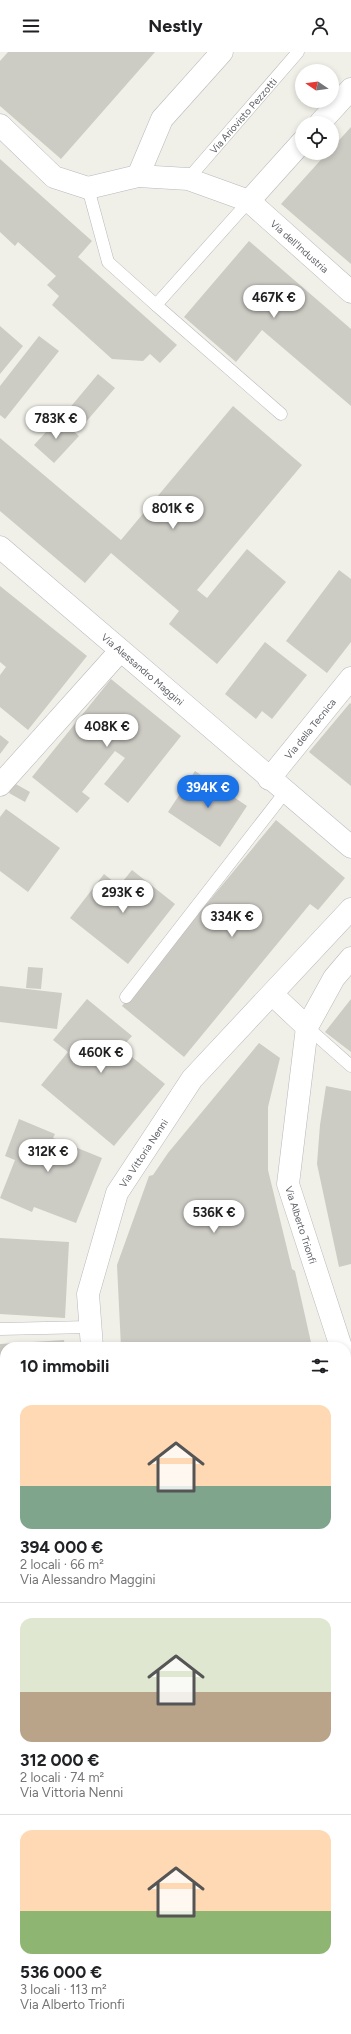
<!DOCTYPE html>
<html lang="it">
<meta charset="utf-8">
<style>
:root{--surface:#fff;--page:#f2f2f2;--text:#202124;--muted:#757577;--line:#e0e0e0;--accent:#1a73e8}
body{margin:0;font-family:Figtree,sans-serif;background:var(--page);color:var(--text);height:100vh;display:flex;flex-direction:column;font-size:15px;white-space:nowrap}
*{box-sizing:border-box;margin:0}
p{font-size:13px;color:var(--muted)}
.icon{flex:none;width:22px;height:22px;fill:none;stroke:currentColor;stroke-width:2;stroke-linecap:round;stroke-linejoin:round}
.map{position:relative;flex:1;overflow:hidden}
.panel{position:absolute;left:0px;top:1290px;width:351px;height:692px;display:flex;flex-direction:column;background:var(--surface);border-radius:16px 16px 0 0;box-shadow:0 2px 6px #0003}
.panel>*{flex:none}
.needle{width:26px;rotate:283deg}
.controls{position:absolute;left:295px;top:12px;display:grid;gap:8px}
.controls a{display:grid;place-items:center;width:44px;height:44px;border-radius:50%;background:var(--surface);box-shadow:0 2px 6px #0003;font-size:20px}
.price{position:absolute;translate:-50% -34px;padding:0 9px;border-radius:14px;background:#fff;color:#222;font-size:13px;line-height:26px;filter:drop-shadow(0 1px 2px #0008)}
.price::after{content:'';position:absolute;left:50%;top:24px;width:12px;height:9px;margin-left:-6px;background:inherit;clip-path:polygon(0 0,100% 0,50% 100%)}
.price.active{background:var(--accent);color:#fff}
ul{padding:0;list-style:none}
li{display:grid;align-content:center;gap:8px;height:212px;padding:0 20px}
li+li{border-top:1px solid var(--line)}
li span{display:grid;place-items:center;height:124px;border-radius:12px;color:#555}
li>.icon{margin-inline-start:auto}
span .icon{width:72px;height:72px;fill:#fffc;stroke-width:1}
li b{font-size:17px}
h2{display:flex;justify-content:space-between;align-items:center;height:48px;padding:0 20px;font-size:17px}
header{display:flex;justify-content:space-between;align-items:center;height:52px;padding:0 20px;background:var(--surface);font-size:18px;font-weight:700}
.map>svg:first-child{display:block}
.building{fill:#cccbc4}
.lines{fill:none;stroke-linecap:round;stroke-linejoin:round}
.lane-casing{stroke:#b8b8bd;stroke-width:13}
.street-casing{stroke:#b8b8bd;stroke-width:23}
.secondary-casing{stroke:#b9bac0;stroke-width:23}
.lane{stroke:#fff;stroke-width:12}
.street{stroke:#fff;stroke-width:22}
.secondary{stroke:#fff;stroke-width:22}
.labels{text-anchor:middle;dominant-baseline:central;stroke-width:3;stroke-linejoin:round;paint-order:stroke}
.street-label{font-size:10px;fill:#5f6167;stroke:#fff}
</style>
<header><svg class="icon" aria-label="menu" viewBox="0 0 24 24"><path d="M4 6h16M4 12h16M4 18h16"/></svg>Nestly<svg class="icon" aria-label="person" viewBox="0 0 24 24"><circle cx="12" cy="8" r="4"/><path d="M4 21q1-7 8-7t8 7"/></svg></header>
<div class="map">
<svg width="351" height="1982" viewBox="0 0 351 1982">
<rect width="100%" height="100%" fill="#f0f0e8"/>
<!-- building -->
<path class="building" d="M8 0H155L61 107 0 54V9Z
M351 75V212L281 152 327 101H332V96Z
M0 107 92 189 78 205 177 293 160 311 150 302 143 309 112 307 52 253 59 244 47 233 56 224 18 190 15 194 0 180Z
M249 189 351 277V354L262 278 236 310 184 265Z
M0 274 23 294 0 322Z
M39 284 59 299 5 367 0 363V334Z
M98 322 115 336 79 378 63 364Z
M233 354 302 413 197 538 207 546 247 497 286 530 217 612 169 572 179 559 111 501 85 531 0 459V386L121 488Z
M59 366 79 384 54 411 34 393Z
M339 518 351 527V590L327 621 286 589Z
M0 534 87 604 28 678 0 655V623L6 615 0 610Z
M265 590 307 623 272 667 262 659 256 667 225 642Z
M111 627 181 684 128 751 104 732 125 706 115 699 82 740 90 746 77 761 32 725Z
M350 651 351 652V734L309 700Z
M0 683 9 690 0 702Z
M195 719 247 754 220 795 168 760Z
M14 731 30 740 25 750 9 741Z
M6 757 60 796 28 840 0 819V765Z
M276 768 345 826 318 858 310 852 184 1005 122 954Z
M132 818 175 852 128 912 70 866 104 822 119 834Z
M28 915 43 916 41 937 26 936Z
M0 934 62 941 57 977 0 970Z
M87 947 132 984 121 996 165 1032 114 1094 41 1033 68 1000 53 988Z
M351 947V1000L325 980Z
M259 991 280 1006 268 1055V1118L292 1217 295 1219 312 1295H121L117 1213 149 1124 153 1123 168 1101Z
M326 1034 351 1039V1212L339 1215 317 1112 320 1073Z
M19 1067 55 1082 53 1086 102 1106 76 1171 34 1155 32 1160 0 1146 15 1108 5 1104Z
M0 1186 69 1190 65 1266 0 1262Z
M64 1288 65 1295H5V1391H0V1292Z
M5 1409V1486H0V1410Z"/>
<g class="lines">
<!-- lane casing -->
<g class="lane-casing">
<g id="lane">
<path id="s1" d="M188 127 298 0"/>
<path d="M88 136 108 210 156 253 249 149"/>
<path d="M156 253 281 362"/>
<path d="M126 945 286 739"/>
<path d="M307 975 351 1014"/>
<path d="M0 1277 90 1275"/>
<path d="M0 1492H5"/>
</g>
</g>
<!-- street casing -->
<g class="street-casing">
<g id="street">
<path d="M320 71 351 37"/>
<path id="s2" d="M0 73 54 125 88 136 138 124 188 127 249 149 351 240"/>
<path d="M138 124 162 67 222 0"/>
<path d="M249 149 302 90"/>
<path id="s3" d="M269 727 351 626"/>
<path d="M0 733 120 599"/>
<path d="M273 943 307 975 334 926 351 906"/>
<path id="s4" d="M307 975 288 1132 341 1295"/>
<path id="s5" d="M92 1295 88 1242 117 1141 192 1027 351 857"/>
<path d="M346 1310 351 1325"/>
<path d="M346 1466 351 1465"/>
</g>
</g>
<!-- secondary casing -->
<g class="secondary-casing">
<g id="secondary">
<path id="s6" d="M0 495 351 795"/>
</g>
</g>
<!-- lane -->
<use href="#lane" class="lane"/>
<!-- street -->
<use href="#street" class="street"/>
<!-- secondary -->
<use href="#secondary" class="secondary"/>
</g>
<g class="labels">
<!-- street labels -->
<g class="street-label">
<text stroke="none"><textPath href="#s1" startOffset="84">Via Ariovisto Pezzotti</textPath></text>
<text stroke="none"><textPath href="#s2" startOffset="345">Via dell'Industria</textPath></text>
<text stroke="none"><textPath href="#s6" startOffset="188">Via Alessandro Maggini</textPath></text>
<text stroke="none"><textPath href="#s3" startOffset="65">Via della Tecnica</textPath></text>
<text stroke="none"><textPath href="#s5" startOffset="206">Via Vittoria Nenni</textPath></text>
<text stroke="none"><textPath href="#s4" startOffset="201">Via Alberto Trionfi</textPath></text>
</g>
</g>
</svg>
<div class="controls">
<a><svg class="needle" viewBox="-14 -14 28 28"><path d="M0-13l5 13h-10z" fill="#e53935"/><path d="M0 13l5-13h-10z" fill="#757577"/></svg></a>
<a><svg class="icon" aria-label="locate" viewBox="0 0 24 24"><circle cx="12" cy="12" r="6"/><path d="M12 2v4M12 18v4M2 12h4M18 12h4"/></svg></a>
</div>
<b class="price" style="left:274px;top:267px">467K €</b>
<b class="price" style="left:56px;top:388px">783K €</b>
<b class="price" style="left:173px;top:478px">801K €</b>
<b class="price" style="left:107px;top:696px">408K €</b>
<b class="price active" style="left:208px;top:757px">394K €</b>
<b class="price" style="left:123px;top:862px">293K €</b>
<b class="price" style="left:232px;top:886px">334K €</b>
<b class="price" style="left:101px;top:1022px">460K €</b>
<b class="price" style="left:48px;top:1121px">312K €</b>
<b class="price" style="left:214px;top:1182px">536K €</b>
<section class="panel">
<h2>10 immobili<svg class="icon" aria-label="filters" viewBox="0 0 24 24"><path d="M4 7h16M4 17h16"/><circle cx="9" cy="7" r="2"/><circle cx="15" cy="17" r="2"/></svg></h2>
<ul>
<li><span style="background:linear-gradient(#ffd9b3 65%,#7fa58c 0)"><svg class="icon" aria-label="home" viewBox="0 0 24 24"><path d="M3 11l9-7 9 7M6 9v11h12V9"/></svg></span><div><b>394 000 €</b><p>2 locali · 66 m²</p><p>Via Alessandro Maggini</p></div></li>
<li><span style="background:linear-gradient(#dfe7d0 60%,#b9a48a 0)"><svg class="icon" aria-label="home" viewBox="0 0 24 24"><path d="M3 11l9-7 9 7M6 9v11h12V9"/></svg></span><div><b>312 000 €</b><p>2 locali · 74 m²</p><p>Via Vittoria Nenni</p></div></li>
<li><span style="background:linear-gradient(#ffd9b3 65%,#8fb573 0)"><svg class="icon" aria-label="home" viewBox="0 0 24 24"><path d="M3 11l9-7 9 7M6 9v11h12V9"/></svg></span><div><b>536 000 €</b><p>3 locali · 113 m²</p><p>Via Alberto Trionfi</p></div></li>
</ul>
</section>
</div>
